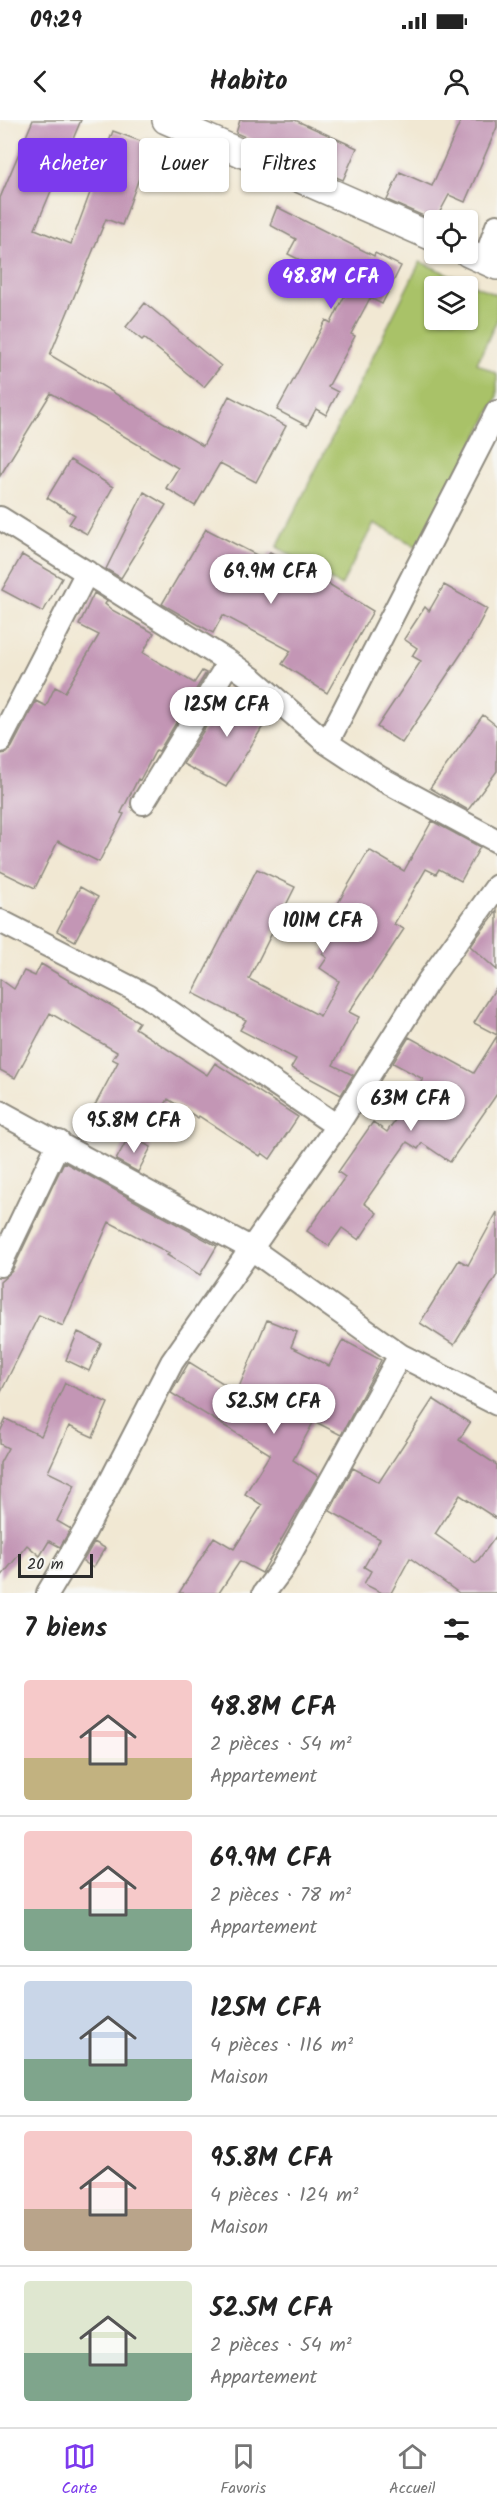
<!DOCTYPE html>
<html lang="fr">
<meta charset="utf-8">
<style>
:root{--surface:#fff;--page:#f2f2f2;--text:#222;--muted:#767676;--line:#e0e0e0;--accent:#7c3aed}
body{margin:0;font-family:Kalam,sans-serif;background:var(--page);color:var(--text);height:100vh;display:flex;flex-direction:column;font-size:22px;white-space:nowrap}
*{box-sizing:border-box;margin:0}
p{font-size:20px;color:var(--muted)}
.icon{flex:none;width:33px;height:33px;fill:none;stroke:currentColor;stroke-width:2;stroke-linecap:round;stroke-linejoin:round}
.map{position:relative;height:1473px;overflow:hidden}
.drawer{display:flex;flex-direction:column;background:var(--surface);flex:1}
.drawer>*{flex:none}
.guide{position:absolute;left:18px;top:18px;width:462px;height:54px;display:flex;gap:12px}
.buttons{position:absolute;left:424px;top:90px;display:grid;gap:12px}
.buttons a{display:grid;place-items:center;width:54px;height:54px;border-radius:6px;background:var(--surface);box-shadow:0 2px 4px #0004;font-size:30px}
.scale{position:absolute;left:18px;bottom:15px;width:75px;box-sizing:border-box;padding-left:6px;border:3px solid #2b2b2b;border-top:0;font-size:16px;line-height:21px;white-space:nowrap;color:#2b2b2b;-webkit-text-stroke:4px #f6f6f2;paint-order:stroke}
.price{position:absolute;translate:-50% -51px;padding:0 14px;border-radius:21px;background:#fff;color:#222;font-size:20px;line-height:39px;filter:drop-shadow(0 2px 3px #0008)}
.price::after{content:'';position:absolute;left:50%;top:36px;width:18px;height:14px;margin-left:-9px;background:inherit;clip-path:polygon(0 0,100% 0,50% 100%)}
.price.active{background:var(--accent);color:#fff}
ul{padding:0;list-style:none}
li{display:flex;align-items:center;gap:18px;height:150px;padding:0 24px}
li+li{border-top:2px solid var(--line)}
li span{display:grid;place-items:center;flex:none;width:168px;height:120px;border-radius:6px;color:#555}
li>.icon{margin-inline-start:auto}
span .icon{width:72px;height:72px;fill:#fffc;stroke-width:1}
li b{font-size:26px}
h2{display:flex;justify-content:space-between;align-items:center;height:72px;padding:0 24px;font-size:26px}
.tag{padding:0 21px;border-radius:6px;background:var(--surface);box-shadow:0 2px 4px #0004;font-size:21px;line-height:54px}
.tag.active{background:var(--accent);color:#fff}
.status{display:flex;justify-content:space-between;align-items:center;height:42px;padding:0 30px;background:var(--surface);direction:ltr}
.status svg{height:16px;fill:currentColor}
header{display:flex;justify-content:space-between;align-items:center;height:78px;padding:0 24px;background:var(--surface);font-size:27px;font-weight:700}
.dock{display:flex;justify-content:space-around;align-items:center;height:84px;border-top:2px solid var(--line);background:var(--surface);font-size:16px;color:var(--muted)}
.dock a{display:grid;justify-items:center;gap:3px}
.dock .active{color:var(--accent)}
.map>svg:first-child{display:block}
.green{fill:#a9c267;stroke:#6a7649;stroke-width:1.5;fill-rule:evenodd}
.building{fill:#c396b5}
.lines{fill:none;stroke-linecap:round;stroke-linejoin:round}
.minor-casing{stroke:#8e8a7f;stroke-width:26}
.tertiary-casing{stroke:#8e8a7f;stroke-width:30}
.minor{stroke:#fff;stroke-width:22}
.tertiary{stroke:#fff;stroke-width:27}
</style>
<div class="status"><b>09:29</b><svg viewBox="0 0 49 12"><path d="M0 12V9h3v3zM5 12V6h3v6zM10 12V3h3v9zM15 12V0h3v12zM26 1h20v11H26zM47 4h2v5h-2z"/></svg></div>
<header><svg class="icon" aria-label="back" viewBox="0 0 24 24"><path d="M15 5l-7 7 7 7"/></svg>Habito<svg class="icon" aria-label="person" viewBox="0 0 24 24"><circle cx="12" cy="8" r="4"/><path d="M4 21q1-7 8-7t8 7"/></svg></header>
<div class="map">
<svg width="497" height="1473" viewBox="0 0 497 1473">
<rect width="100%" height="100%" fill="#f6f6f2"/>
<filter id="ink" filterUnits="userSpaceOnUse"><feTurbulence type="fractalNoise" baseFrequency=".0167" numOctaves="2"/><feDisplacementMap in="SourceGraphic" scale="12" xChannelSelector="R" yChannelSelector="G"/><feConvolveMatrix kernelMatrix="1 2 1 2 8 2 1 2 1" color-interpolation-filters="sRGB"/></filter>
<filter id="wash" filterUnits="userSpaceOnUse"><feTurbulence type="fractalNoise" baseFrequency=".008" numOctaves="4" result="noise"/><feDisplacementMap in="SourceGraphic" scale="24" xChannelSelector="R" yChannelSelector="G"/><feGaussianBlur stdDeviation="1.35" result="paint"/><feColorMatrix in="noise" values="0 0 0 0 0 0 0 0 0 0 0 0 0 0 0 0 0 1.4 0 .05"/><feComposite in="paint" operator="in"/></filter>
<g filter="url(#wash)">
<rect width="100%" height="100%" fill="#f1e8d3"/>
<!-- green -->
<path class="green" d="M420 142 497 175V200L477 243 497 254V278L421 429 374 403 341 466 277 427ZM435 166H468V200H435Z"/>
<g id="blocks">
<!-- building -->
<path class="building" d="M33 0H81L35 109 71 124 113 11 151 25 122 105 106 99 50 235 203 326 229 276 286 306 256 362 220 343 195 386 166 368 178 348 51 273 0 356V78Z
M240 0H295L357 28 343 60 308 45 312 36 272 22 270 28 236 13Z
M461 0H497V7L465 82 449 75 435 101 387 80 400 52 432 66Z
M277 87 374 136 375 133 401 146 382 184 370 178 351 214 355 216 328 267 338 272 326 295 316 289 307 306 277 290 326 200 331 203 350 165 288 134 296 119 270 105Z
M145 183 221 246 204 267 144 218 142 220 126 207Z
M70 340 113 367 87 414 69 404 75 395 47 378Z
M144 372 166 385 121 458 106 449Z
M206 409 266 440 270 432 309 452 373 491 327 573 282 544 291 531 223 495 213 513 162 484Z
M22 435 62 458 43 492 2 470Z
M444 465 487 489 471 519 402 623 377 607 421 541 412 536 417 528 404 519 425 487 429 491Z
M94 473 107 481 105 484 112 490 154 513 143 533 194 563 202 551 206 553 159 631 156 630 140 660 138 659 121 693 124 694 99 742 58 721 35 768 0 751V634L7 633 12 627 36 581 46 586 55 567 65 572 99 515 79 505Z
M230 567 238 572 237 573 271 593 226 667 183 644Z
M483 595 497 606V651L468 690 430 668Z
M432 701 480 727 461 761 439 749 436 754 426 749 394 804 404 809 349 892 359 897 333 945 353 955 341 975 291 948 296 939 240 910 246 900 193 873 257 749 295 767 249 859 320 896 339 861 320 848 327 838 322 834 347 796 335 789 347 767 369 730 404 751Z
M80 767 98 777 75 821 57 811Z
M497 791V850L470 826Z
M41 844 139 902 135 908 207 955 215 943 298 997 270 1039 262 1033 260 1036 199 996 198 998 168 979 148 1017 93 989 118 942 112 939 117 932 50 893 15 958 0 950V859L14 869 24 851 35 856Z
M497 866V915L474 903Z
M497 916V974L450 1042 422 1023 418 1029 407 1022 364 1083 377 1093 359 1120 342 1108 329 1126 307 1111 345 1057 338 1052 373 1002 387 1012 423 959 393 943 409 917 474 953Z
M129 1016 151 1027 138 1052 116 1040Z
M64 1042 217 1126 200 1155 167 1135 169 1133 109 1102 63 1206 39 1195 0 1274V1162L12 1151Z
M497 1092V1155L454 1225 420 1203 459 1140 468 1145Z
M267 1200 297 1212 291 1227 329 1246 343 1220 381 1240 341 1315 314 1301 293 1340 318 1356 262 1453 240 1441 219 1473H179L214 1417 234 1429 262 1385 245 1374 270 1334 171 1273 189 1242 237 1272Z
M78 1212 101 1223 89 1251 66 1240Z
M65 1263 108 1283 93 1317 69 1306 48 1352 75 1365 57 1401 71 1409 60 1427 49 1421 40 1436 27 1425 0 1458V1343L8 1328 0 1324V1312L6 1299 41 1316Z
M433 1279 470 1303 459 1320 497 1345V1399L460 1375 435 1414 476 1443 497 1415V1473H459L410 1438 391 1473H382L364 1464 371 1451 364 1447 380 1419 330 1391 353 1348 379 1362Z
M94 1422 105 1428 93 1448 83 1441Z"/>
</g>
</g>
<g filter="url(#ink)">
<use href="#blocks" fill-opacity="0" stroke="#8e8a7f" stroke-width="1.5"/>
<g class="lines">
<!-- minor casing -->
<g class="minor-casing">
<path id="minor" d="M485 140 497 106
M497 292 327 623 380 658 497 721
M0 398 229 542 254 560 327 623
M0 621 87 452
M143 683 229 542
M0 801 147 876 337 1006
M0 992 250 1128 400 1235 497 1284
M0 1145 59 1022
M48 1473 85 1411 172 1242 337 1006 427 863 497 766
M264 1473 282 1449 400 1235"/>
</g>
<!-- tertiary casing -->
<g class="tertiary-casing">
<path id="tertiary" d="M166 0 435 118
M468 133 497 146"/>
</g>
<!-- minor -->
<use href="#minor" class="minor"/>
<!-- tertiary -->
<use href="#tertiary" class="tertiary"/>
</g>
</g>
</svg>
<div class="buttons">
<a><svg class="icon" aria-label="locate" viewBox="0 0 24 24"><circle cx="12" cy="12" r="6"/><path d="M12 2v4M12 18v4M2 12h4M18 12h4"/></svg></a>
<a><svg class="icon" aria-label="layers" viewBox="0 0 24 24"><path d="M12 4l9 5-9 5-9-5zM3 14l9 5 9-5"/></svg></a>
</div>
<div class="scale">20 m</div>
<b class="price active" style="left:331px;top:190px">48.8M CFA</b>
<b class="price" style="left:271px;top:485px">69.9M CFA</b>
<b class="price" style="left:227px;top:618px">125M CFA</b>
<b class="price" style="left:323px;top:834px">101M CFA</b>
<b class="price" style="left:411px;top:1012px">63M CFA</b>
<b class="price" style="left:134px;top:1034px">95.8M CFA</b>
<b class="price" style="left:274px;top:1315px">52.5M CFA</b>
<div class="guide">
<a class="tag active">Acheter</a>
<a class="tag">Louer</a>
<a class="tag">Filtres</a>
</div>
</div>
<section class="drawer">
<h2>7 biens<svg class="icon" aria-label="filters" viewBox="0 0 24 24"><path d="M4 7h16M4 17h16"/><circle cx="9" cy="7" r="2"/><circle cx="15" cy="17" r="2"/></svg></h2>
<ul>
<li><span style="background:linear-gradient(#f6c9c9 65%,#c2b280 0)"><svg class="icon" aria-label="home" viewBox="0 0 24 24"><path d="M3 11l9-7 9 7M6 9v11h12V9"/></svg></span><div><b>48.8M CFA</b><p>2 pièces · 54 m²</p><p>Appartement</p></div></li>
<li><span style="background:linear-gradient(#f6c9c9 65%,#7fa58c 0)"><svg class="icon" aria-label="home" viewBox="0 0 24 24"><path d="M3 11l9-7 9 7M6 9v11h12V9"/></svg></span><div><b>69.9M CFA</b><p>2 pièces · 78 m²</p><p>Appartement</p></div></li>
<li><span style="background:linear-gradient(#c9d6e8 65%,#7fa58c 0)"><svg class="icon" aria-label="home" viewBox="0 0 24 24"><path d="M3 11l9-7 9 7M6 9v11h12V9"/></svg></span><div><b>125M CFA</b><p>4 pièces · 116 m²</p><p>Maison</p></div></li>
<li><span style="background:linear-gradient(#f6c9c9 65%,#b9a48a 0)"><svg class="icon" aria-label="home" viewBox="0 0 24 24"><path d="M3 11l9-7 9 7M6 9v11h12V9"/></svg></span><div><b>95.8M CFA</b><p>4 pièces · 124 m²</p><p>Maison</p></div></li>
<li><span style="background:linear-gradient(#dfe7d0 60%,#7fa58c 0)"><svg class="icon" aria-label="home" viewBox="0 0 24 24"><path d="M3 11l9-7 9 7M6 9v11h12V9"/></svg></span><div><b>52.5M CFA</b><p>2 pièces · 54 m²</p><p>Appartement</p></div></li>
</ul>
</section>
<nav class="dock">
<a class="active"><svg class="icon" aria-label="map" viewBox="0 0 24 24"><path d="M3 6l6-2 6 2 6-2v14l-6 2-6-2-6 2zM9 4v14M15 6v14"/></svg>Carte</a>
<a><svg class="icon" aria-label="saved" viewBox="0 0 24 24"><path d="M7 4h10v16l-5-4-5 4z"/></svg>Favoris</a>
<a><svg class="icon" aria-label="home" viewBox="0 0 24 24"><path d="M3 11l9-7 9 7M6 9v11h12V9"/></svg>Accueil</a>
</nav>
